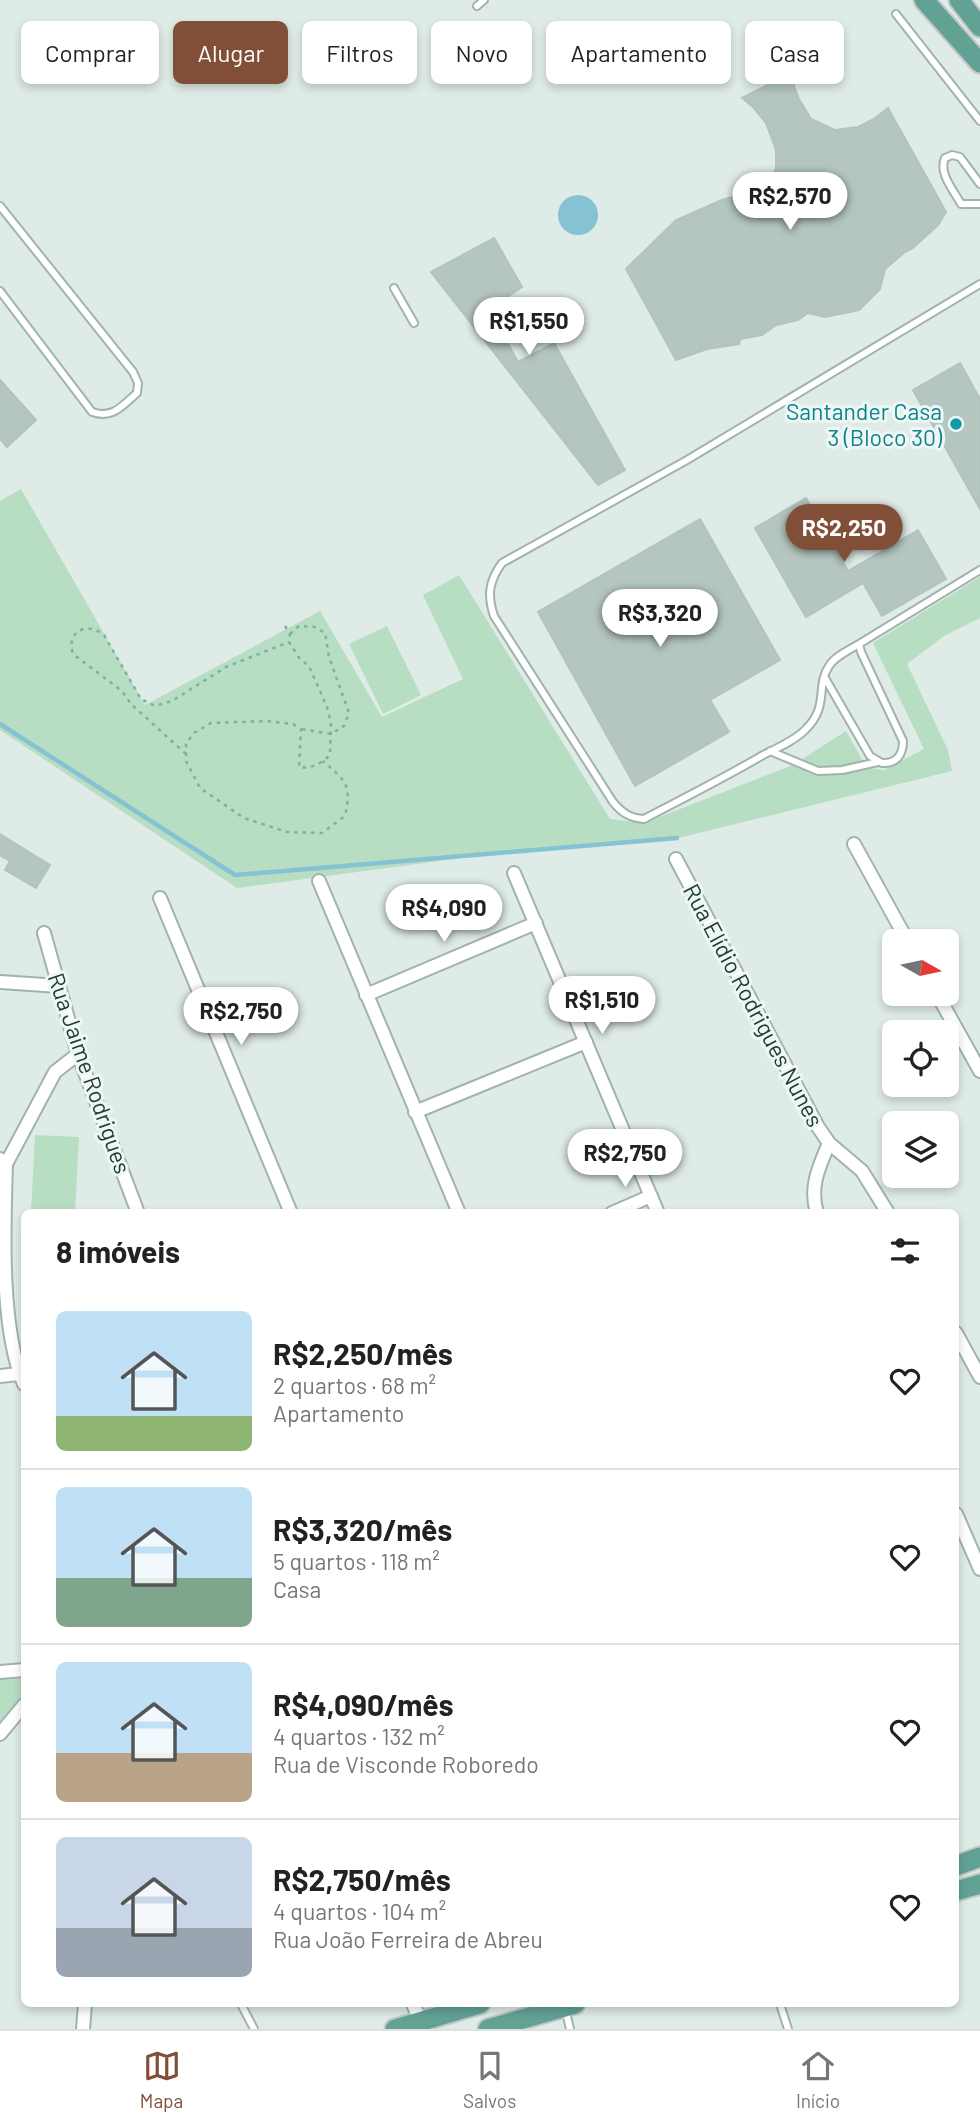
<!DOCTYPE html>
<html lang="pt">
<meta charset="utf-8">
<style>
:root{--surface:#fff;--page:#f6f6f6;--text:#222;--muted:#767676;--line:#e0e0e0;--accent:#814e38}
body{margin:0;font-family:Barlow,sans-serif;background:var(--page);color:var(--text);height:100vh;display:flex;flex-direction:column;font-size:26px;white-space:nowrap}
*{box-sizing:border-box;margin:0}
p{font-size:23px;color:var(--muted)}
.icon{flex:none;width:38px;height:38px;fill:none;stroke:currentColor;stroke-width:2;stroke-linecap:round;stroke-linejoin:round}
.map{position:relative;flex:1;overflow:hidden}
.panel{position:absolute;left:21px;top:1209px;width:938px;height:798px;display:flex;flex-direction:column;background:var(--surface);border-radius:10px;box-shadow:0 4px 10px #0003}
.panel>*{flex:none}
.guide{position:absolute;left:21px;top:21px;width:938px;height:63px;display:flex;gap:14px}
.needle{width:46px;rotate:99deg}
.fabs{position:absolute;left:882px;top:929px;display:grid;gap:14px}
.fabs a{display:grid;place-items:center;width:77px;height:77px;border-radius:10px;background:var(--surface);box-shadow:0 4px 10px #0003;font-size:35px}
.price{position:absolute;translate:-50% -60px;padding:0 16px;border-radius:24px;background:#fff;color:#222;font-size:23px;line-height:46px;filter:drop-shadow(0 2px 4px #0008)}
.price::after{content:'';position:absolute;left:50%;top:42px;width:21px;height:16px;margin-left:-10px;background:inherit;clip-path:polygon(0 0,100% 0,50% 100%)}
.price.current{background:var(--accent);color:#fff}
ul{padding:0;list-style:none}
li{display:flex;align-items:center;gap:21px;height:175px;padding:0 35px}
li+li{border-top:2px solid var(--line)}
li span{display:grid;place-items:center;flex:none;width:196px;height:140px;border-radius:10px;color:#555}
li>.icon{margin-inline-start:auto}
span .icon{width:84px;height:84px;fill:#fffc;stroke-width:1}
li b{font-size:30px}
h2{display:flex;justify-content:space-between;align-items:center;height:84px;padding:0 35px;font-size:30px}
.chip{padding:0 24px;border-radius:10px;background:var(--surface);box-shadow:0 4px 10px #0003;font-size:24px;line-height:63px}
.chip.current{background:var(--accent);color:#fff}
.tabs{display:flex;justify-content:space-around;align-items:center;height:98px;border-top:2px solid var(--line);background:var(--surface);font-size:19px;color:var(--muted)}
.tabs a{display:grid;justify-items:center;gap:4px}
.tabs .current{color:var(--accent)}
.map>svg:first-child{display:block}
.green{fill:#b7ddc3}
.water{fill:#85c2d2}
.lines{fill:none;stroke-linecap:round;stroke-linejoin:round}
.stream{stroke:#85c2d2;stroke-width:4.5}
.building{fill:#b4c6bf;stroke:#b1c4be;stroke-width:2}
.service-casing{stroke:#a2b3ad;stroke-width:10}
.minor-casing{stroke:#a2b3ad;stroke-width:16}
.primary-casing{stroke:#c1c8c6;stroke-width:23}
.path{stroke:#7eb0a3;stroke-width:2.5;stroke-dasharray:3.5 5;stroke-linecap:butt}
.service{stroke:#fff;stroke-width:6}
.minor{stroke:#fff;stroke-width:12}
.primary{stroke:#62a295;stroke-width:19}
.culture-dot{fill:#0f9aa8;stroke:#eff7f4;stroke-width:2.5}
.labels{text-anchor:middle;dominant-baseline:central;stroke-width:6;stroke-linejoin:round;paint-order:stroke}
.culture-label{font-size:23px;fill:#0d838f;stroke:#eff7f4;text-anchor:end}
.street-label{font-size:23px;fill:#203b35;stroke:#eff7f4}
</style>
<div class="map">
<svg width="980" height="2029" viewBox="0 0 980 2029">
<rect width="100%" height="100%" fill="#dfebe6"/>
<!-- green -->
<path class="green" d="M21 489 145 705 320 611 382 717 463 679 423 595 459 575 610 819 644 823 793 765 846 731 867 768 884 770 924 749 873 643 980 577V618L944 636 907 664 948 750 952 771 678 838 462 858 237 888 0 730V501Z
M387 626 421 695 383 714 349 644Z
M35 1135 79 1137 75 1213H31Z
M24 1678V1695L0 1721V1680Z"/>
<!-- water -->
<path class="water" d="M558 215a20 20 0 1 1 40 0a20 20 0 1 1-40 0Z"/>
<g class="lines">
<!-- stream -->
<path class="stream" d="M0 724 235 875 677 838"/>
</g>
<!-- building -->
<path class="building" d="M793 72 794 86 799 99 811 119 835 130 858 127 874 119 888 108 946 212 938 225 913 248 905 252 885 269 880 289 859 310 825 317 808 313 798 320 776 325 762 335 740 339 739 344 707 349 676 360 626 269 676 220 722 200 750 192 770 182 776 168V150L766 123 753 107 742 98Z
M494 238 522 287 489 309 518 362 554 343 625 470 598 485 431 272Z
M960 363 980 399V509L913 390Z
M0 380 36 420 7 447 0 439Z
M806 498 848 571 918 530 946 579 882 616 863 583 806 617 755 528Z
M700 519 780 660 710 700 729 732 635 786 538 612Z
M0 834 50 865 36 888 5 870 10 861 0 855Z"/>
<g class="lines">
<!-- service casing -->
<g class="service-casing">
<path id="service" d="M477 6 484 0
M896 14 980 121
M980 184 960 157 952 155 945 158C938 173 954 191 961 204H980
M0 206 133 372 138 383 137 393C122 406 113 419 92 412L0 291
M394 288 414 323
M859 644C849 650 835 656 829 666 815 687 830 706 805 730 794 741 777 748 763 755 724 778 684 798 644 819 630 818 622 813 613 802L494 616C487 595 489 581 502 563L687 460 980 284
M825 678 870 756 882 763C897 764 903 754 903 741L861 652 859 644 980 570
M770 751 818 771 842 770 878 762
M241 2004 254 2029
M780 2004 788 2029
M565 2008 570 2029"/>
</g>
<!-- minor casing -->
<g class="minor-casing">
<path id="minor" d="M854 844 908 942
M676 859 818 1127 829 1143 862 1171 888 1213
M514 873 658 1213
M319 881 459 1213
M160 898 291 1213
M44 933 78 1054 138 1213
M0 982 59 986
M937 994 980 1071
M366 995 536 923
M415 1112 586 1042
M0 1159 6 1164C4 1228 0 1329 24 1384
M6 1164 55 1072 78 1054
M612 1213 651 1196
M817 1213C809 1187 819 1167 829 1143
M956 1333 980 1377
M0 1376 18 1374
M956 1514 980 1569
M0 1672 24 1670
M0 1734 24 1705
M413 2004 421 2022
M83 2029 85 2004"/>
</g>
<!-- primary casing -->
<g class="primary-casing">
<path id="primary" d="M924 0 980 63
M959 0 980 27
M956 1866 980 1857
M956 1891 980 1884
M395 2029 480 2004
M488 2029 575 2004"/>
</g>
<!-- path -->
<path class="path" d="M285 626 290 634 289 642 300 659 309 666 327 707 331 723 330 755C321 764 311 769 299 767L301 729 293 724 267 721 211 723 194 733 186 744V761L200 788 244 818 287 832 322 833 345 816C352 785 346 781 323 761
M290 634 299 626 315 627 325 633 329 657 349 713 344 726 331 734 301 729
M186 754 131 704 122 691 73 654C66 631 87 621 104 635L141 699 155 706 172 701 226 667 289 642"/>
<!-- service -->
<use href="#service" class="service"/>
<!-- minor -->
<use href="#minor" class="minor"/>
<!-- primary -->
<use href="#primary" class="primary"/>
</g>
<!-- markers -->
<circle class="culture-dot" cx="956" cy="424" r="7"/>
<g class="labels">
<!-- culture labels -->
<g class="culture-label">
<text x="942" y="411">Santander Casa<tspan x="942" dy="26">3 (Bloco 30)</tspan></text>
</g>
<!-- street labels -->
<g class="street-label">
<text transform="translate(754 1005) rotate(62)">Rua Elídio Rodrigues Nunes</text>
<text transform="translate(90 1073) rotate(71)">Rua Jaime Rodrigues</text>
</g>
</g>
</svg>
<div class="fabs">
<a><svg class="needle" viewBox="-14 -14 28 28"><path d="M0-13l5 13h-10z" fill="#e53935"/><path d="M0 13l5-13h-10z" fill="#767676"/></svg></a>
<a><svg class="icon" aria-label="locate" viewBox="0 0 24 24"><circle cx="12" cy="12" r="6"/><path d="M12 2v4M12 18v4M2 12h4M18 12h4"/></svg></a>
<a><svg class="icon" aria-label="layers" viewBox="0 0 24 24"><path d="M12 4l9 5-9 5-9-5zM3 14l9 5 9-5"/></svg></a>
</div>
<b class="price" style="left:790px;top:232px">R$2,570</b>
<b class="price" style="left:529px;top:357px">R$1,550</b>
<b class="price current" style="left:844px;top:564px">R$2,250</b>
<b class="price" style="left:660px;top:649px">R$3,320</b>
<b class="price" style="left:444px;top:944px">R$4,090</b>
<b class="price" style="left:602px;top:1036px">R$1,510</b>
<b class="price" style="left:241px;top:1047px">R$2,750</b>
<b class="price" style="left:625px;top:1189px">R$2,750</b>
<div class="guide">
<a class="chip">Comprar</a>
<a class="chip current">Alugar</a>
<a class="chip">Filtros</a>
<a class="chip">Novo</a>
<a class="chip">Apartamento</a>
<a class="chip">Casa</a>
</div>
<section class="panel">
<h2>8 imóveis<svg class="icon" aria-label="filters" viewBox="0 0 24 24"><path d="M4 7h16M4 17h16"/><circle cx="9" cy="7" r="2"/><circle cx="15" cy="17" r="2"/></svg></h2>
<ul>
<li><span style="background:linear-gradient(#bfe0f5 75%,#8fb573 0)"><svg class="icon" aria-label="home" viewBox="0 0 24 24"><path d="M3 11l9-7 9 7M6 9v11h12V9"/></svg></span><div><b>R$2,250/mês</b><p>2 quartos · 68 m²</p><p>Apartamento</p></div><svg class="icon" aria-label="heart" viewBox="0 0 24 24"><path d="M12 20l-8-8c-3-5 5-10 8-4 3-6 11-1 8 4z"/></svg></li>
<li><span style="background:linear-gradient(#bfe0f5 65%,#7fa58c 0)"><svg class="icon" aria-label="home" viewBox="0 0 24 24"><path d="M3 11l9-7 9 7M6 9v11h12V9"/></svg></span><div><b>R$3,320/mês</b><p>5 quartos · 118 m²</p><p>Casa</p></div><svg class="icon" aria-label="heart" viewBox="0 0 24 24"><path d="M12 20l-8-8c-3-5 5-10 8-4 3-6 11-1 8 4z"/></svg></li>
<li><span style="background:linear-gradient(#bfe0f5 65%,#b9a48a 0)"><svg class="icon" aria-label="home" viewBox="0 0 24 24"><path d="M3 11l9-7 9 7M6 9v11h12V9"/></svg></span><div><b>R$4,090/mês</b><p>4 quartos · 132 m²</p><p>Rua de Visconde Roboredo</p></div><svg class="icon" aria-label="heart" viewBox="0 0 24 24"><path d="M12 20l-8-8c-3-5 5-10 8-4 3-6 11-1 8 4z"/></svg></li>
<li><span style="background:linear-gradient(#c9d6e8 65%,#9aa5b1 0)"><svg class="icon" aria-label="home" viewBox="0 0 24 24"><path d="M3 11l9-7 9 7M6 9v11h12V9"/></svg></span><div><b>R$2,750/mês</b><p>4 quartos · 104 m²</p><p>Rua João Ferreira de Abreu</p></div><svg class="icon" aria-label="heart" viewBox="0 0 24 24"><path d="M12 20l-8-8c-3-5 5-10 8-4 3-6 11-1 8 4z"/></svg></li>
</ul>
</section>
</div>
<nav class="tabs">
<a class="current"><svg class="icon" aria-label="map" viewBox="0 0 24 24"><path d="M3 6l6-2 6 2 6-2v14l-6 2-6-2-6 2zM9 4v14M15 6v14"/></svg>Mapa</a>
<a><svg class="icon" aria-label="saved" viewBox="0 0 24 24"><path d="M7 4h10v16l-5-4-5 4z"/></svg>Salvos</a>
<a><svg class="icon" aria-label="home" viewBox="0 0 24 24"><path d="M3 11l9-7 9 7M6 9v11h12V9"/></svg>Início</a>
</nav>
